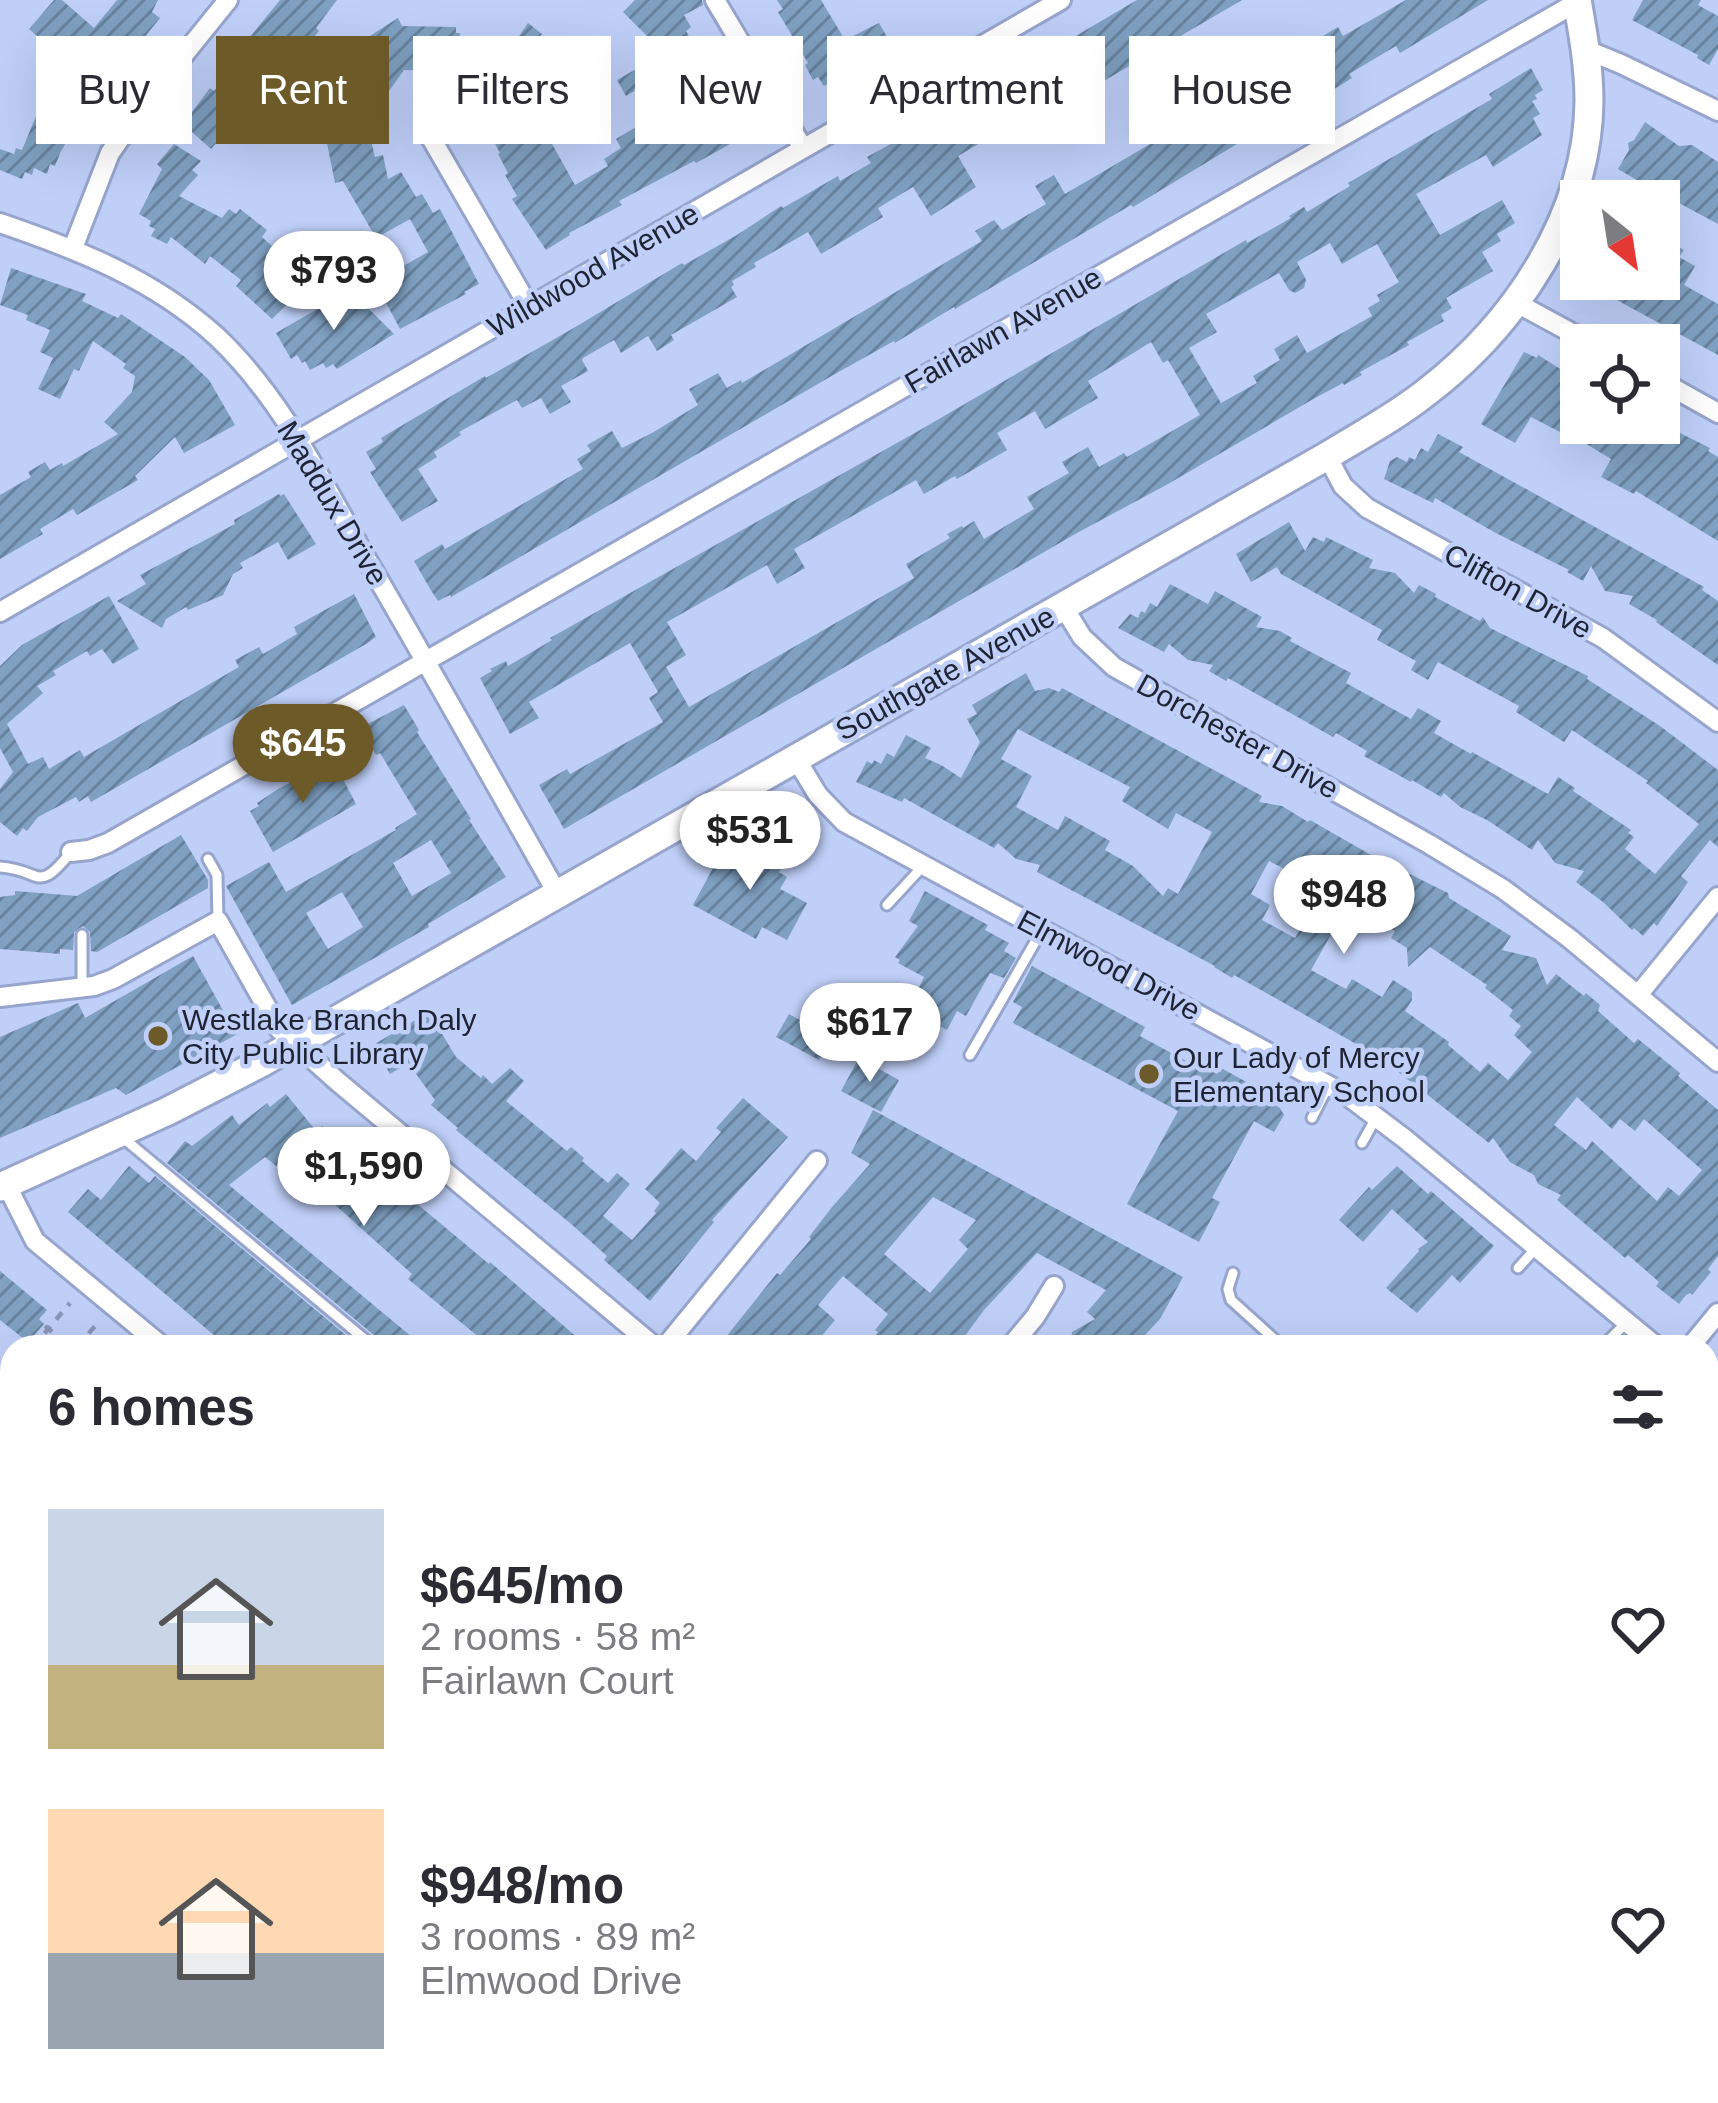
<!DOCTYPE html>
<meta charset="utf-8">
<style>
:root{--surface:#fff;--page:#f7f7f7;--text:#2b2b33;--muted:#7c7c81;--accent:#6c5a28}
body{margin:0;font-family:Arial,sans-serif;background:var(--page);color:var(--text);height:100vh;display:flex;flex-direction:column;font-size:45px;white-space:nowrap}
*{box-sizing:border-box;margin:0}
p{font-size:39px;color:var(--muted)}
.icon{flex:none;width:66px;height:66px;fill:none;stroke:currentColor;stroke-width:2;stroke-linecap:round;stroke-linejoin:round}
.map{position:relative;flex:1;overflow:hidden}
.drawer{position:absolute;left:0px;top:1335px;width:1719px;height:768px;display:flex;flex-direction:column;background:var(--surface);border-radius:36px 36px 0 0;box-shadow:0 12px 48px #0002}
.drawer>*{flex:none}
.banner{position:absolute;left:36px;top:36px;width:1647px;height:108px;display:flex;gap:24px}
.needle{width:78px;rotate:150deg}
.controls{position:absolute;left:1560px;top:180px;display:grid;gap:24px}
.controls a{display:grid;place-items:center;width:120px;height:120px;border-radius:0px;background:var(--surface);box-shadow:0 12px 48px #0002;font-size:60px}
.price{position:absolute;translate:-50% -102px;padding:0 27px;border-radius:42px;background:#fff;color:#222;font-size:39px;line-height:78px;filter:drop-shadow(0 3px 6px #0008)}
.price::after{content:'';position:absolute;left:50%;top:72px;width:36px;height:27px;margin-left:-18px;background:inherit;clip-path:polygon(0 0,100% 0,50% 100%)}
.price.current{background:var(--accent);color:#fff}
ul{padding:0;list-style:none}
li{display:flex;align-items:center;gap:36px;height:300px;padding:0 48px}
li span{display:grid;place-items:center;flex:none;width:336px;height:240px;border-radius:0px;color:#555}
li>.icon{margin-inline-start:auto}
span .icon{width:144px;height:144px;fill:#fffc;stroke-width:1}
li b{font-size:51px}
h2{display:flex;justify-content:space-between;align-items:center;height:144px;padding:0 48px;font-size:51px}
.chip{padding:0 42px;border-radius:0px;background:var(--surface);box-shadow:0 12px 48px #0002;font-size:42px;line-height:108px}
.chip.current{background:var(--accent);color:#fff}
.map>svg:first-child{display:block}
.building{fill:url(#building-hatch);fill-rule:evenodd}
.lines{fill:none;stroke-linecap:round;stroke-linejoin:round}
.lane-casing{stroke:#97a5cd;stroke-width:15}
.street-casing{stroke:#97a5cd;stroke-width:24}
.secondary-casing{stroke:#97a5cd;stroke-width:33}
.primary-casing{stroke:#97a5cd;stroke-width:36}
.path{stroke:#8a96b7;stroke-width:4.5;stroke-dasharray:9 9;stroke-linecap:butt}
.lane{stroke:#fff;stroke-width:9}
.street{stroke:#fff;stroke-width:18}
.secondary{stroke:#fff;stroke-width:27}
.primary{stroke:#fff;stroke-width:30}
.poi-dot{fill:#6c5a28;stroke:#bfcff8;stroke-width:4.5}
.labels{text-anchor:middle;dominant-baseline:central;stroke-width:9;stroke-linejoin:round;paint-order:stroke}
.street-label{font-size:30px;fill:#1f2434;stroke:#bfcff8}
.poi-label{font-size:30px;fill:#1f2434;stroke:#bfcff8;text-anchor:start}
</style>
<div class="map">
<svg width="1718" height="2103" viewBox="0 0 1718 2103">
<defs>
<pattern id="building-hatch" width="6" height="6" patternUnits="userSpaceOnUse" patternTransform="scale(3)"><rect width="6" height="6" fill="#7fa0c1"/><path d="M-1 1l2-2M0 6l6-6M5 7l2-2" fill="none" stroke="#67829e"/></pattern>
</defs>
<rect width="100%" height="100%" fill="#bfcff8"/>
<!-- building -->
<path class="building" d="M54 0H62L94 28 117 0H158L152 12 160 18 119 69 112 64 89 93 94 96 61 151 55 166 50 164 47 174 34 168 32 175 25 172 22 179 0 170V149L14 154 16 148 22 150 41 104 46 107 69 67 41 43 43 41 29 29Z
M280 0H337L316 28 319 31 283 75 289 79 275 95 318 69 278 125 260 111 236 141 225 133 211 149 183 124 210 88 214 91 242 56 237 53Z
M635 0H702L703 5 684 15 691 27 686 31 709 71 713 69 718 77 720 76 751 129 741 138 696 163 694 161 619 201 622 205 569 233 570 235 546 250 512 199 517 196 505 175 508 173 498 154 500 153 492 138 495 137 487 123 497 117 480 100 496 84 489 77 461 76 492 46 500 55 502 53 505 56 528 23 542 34 528 52 545 69 523 92 575 185 608 166 604 159 621 148 616 139 636 127 643 139 685 115 681 109 699 99 679 65 626 96 617 80 664 53 623 12Z
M777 0H821L845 40 879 23 893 47 824 86 818 77 813 80 805 65 808 63 778 12 783 9Z
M1137 0H1242L1090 89 1085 81 958 156 976 187 931 216 913 187 878 208 883 217 821 254 808 232 754 263 756 267 732 281 734 285 731 287 737 297 671 335 674 340 657 351 648 336 621 353 614 340 583 358 582 360 588 371 561 386 571 402 550 414 541 398 522 408 517 400 459 432 461 435 434 452 437 457 418 469 438 501 402 522 383 493 370 472 376 469 366 452 383 442 381 438 485 376 486 378 572 329 682 263 684 265 737 235 781 206 783 208 838 176 840 181 871 163 867 157 1035 64 1033 61Z
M1406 0H1488L1400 53 1396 46 1349 74 1352 78 1325 95 1251 139 1250 136 1148 198 1133 207 1131 205 955 309 954 307 895 343 894 341 835 374 451 597 450 595 438 601 432 592 414 561 442 544 445 549 583 469 577 459 591 451 587 445 612 431 622 448 652 433 698 405 689 389 718 373 727 388 741 380 742 383 982 241 975 231 994 220 1002 230 1046 204 1035 186 1054 175 1065 194 1162 137 1157 129 1177 117 1182 127 1218 106 1212 95 1270 63 1265 53 1291 37 1299 50 1338 27 1343 36Z
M1643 0H1701L1698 5 1718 16V49L1709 65 1697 58 1698 55 1632 20Z
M398 18 402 26 456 27V33H460L458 76H439V71L404 70 379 105 382 107 368 128 375 157 383 155 388 179 401 172 416 197 422 194 433 213 440 209 479 284 464 292 466 294 400 329 375 282 428 252 410 219 376 238 343 181 335 183 326 138 354 131 348 109 351 104 329 89 362 41Z
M1531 68 1543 90 1535 95 1537 99 1532 101 1540 114 1533 118 1542 135 1493 167 1486 155 1416 194 1440 235 1502 200 1515 223 1497 234 1501 241 1482 252 1493 271 1446 298 1452 308 1441 315 1444 321 1407 342 1409 345 1360 372 1362 375 1344 385 1343 383 1315 398 1168 484 1077 533 564 829 539 785 567 769 570 774 663 722 649 698 658 692 630 643 529 702 539 718 510 734 480 678 492 671 490 669 506 661 508 666 552 640 550 638 566 629 920 430 1246 240 1247 243 1291 218 1289 216 1304 207 1307 212 1350 186 1348 183 1492 99 1489 94ZM1330 243 1342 264 1377 244 1399 282 1377 295 1380 301 1368 308 1372 316 1307 353 1297 335 1274 349 1280 360 1253 376 1257 383 1221 403 1189 348 1217 332 1206 314 1279 273 1289 290 1295 293 1304 288 1306 280 1297 262ZM1151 342 1163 363 1168 360 1200 415 1127 457 1124 453 1099 467 1088 447 1062 462 1069 473 1027 497 1034 509 984 539 974 521 963 528 962 526 947 534 950 538 906 564 914 578 689 707 666 667 686 655 667 622 767 565 777 584 805 568 794 549 916 480 924 494 955 476 957 479 1007 450 997 433 1035 411 1045 429 1098 398 1088 381Z
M1645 122 1679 146 1692 145 1718 162V224L1677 202 1659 232V193L1618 169 1629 150 1628 143 1634 140Z
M174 144 201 161 192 170 198 175 179 196 222 218 229 209 236 214 240 209 267 230 262 237 296 268 300 262 315 277 272 319 236 286 241 280 210 256 205 264 171 237 167 244 151 236 155 229 149 226 151 221 139 214 162 169 157 164Z
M1659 235 1684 250 1679 257 1695 266 1684 285 1718 304V355L1578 279H1659Z
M11 268 86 294 82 301 118 318 121 314 185 357 209 380 235 425 184 453 175 437 135 476 138 480 77 515 73 509 40 529 43 534 0 559V495L31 477 28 472 45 462 50 470 62 463 63 466 118 434 104 422 132 392 135 376 123 368 126 364 93 341 79 371 74 369 60 399 38 389 53 358 40 352 50 330 26 320 28 315 0 305Z
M350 290 394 334 337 369 333 364 326 368 323 363 310 370 305 361 302 363 297 355 291 359 276 333Z
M1524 352 1537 358 1538 355 1581 382V423H1660L1710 448 1708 451 1718 457V541L1636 491 1634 494 1601 477 1611 459 1562 429 1560 432 1531 417 1515 443 1481 424Z
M1438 434 1463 447 1459 452 1704 587 1702 590 1718 601V665L1656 622 1657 620 1629 604 1633 596 1605 591 1591 566 1583 581 1567 572 1569 570 1494 532 1435 498 1433 503 1384 479 1390 461 1397 457 1407 462 1409 457 1415 460 1421 448 1428 452Z
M279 494 280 496 284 494 316 544 288 560 278 542 240 563 243 568 233 574 223 595 188 610 186 607 166 619 162 628 117 601 146 584 140 575 235 524 234 520Z
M1289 522 1305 551 1313 537 1324 542 1326 537 1373 560 1369 568 1395 573 1414 593 1419 585 1436 594 1435 597 1480 621 1483 617 1490 628 1588 676 1587 679 1660 726 1718 770V847L1710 840 1681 876 1688 882 1657 926 1654 923 1643 936 1634 928 1632 930 1603 902 1576 882 1584 871 1555 863 1538 840 1532 850 1487 820 1460 807 1444 793 1441 797 1412 780 1411 782 1364 756 1367 751 1336 733 1333 737 1228 678 1226 681 1209 671 1213 665 1188 660 1169 644 1164 652 1118 628 1130 614 1138 618 1141 611 1145 613 1150 603 1157 607 1170 584 1208 604 1215 591 1262 617 1256 627 1280 631 1292 638 1290 641 1351 673 1346 683 1411 719 1418 708 1441 721 1434 733 1471 754 1472 752 1548 794 1558 777 1575 788 1573 791 1631 830 1628 833 1634 837 1625 849 1655 874 1699 824 1646 783 1648 781 1572 730 1564 742 1516 712 1519 706 1438 662 1428 680 1411 670 1416 661 1377 640 1382 630 1281 574 1277 567 1251 582 1236 554Z
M354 594 376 637 366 644 91 802 88 796 79 802 76 797 38 817 27 831 23 828 17 836 0 822V789L13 772 0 748V666L22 645 109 596 139 649 113 664 102 649 90 656 87 651 53 671 56 675 37 686 43 693 7 724 28 764 43 757 49 769 80 750 84 757 239 667 235 660 259 647 263 654 297 634 294 627Z
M1026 673 1035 691 1049 688 1059 692 1062 688 1262 796 1259 802 1282 806 1308 822 1310 820 1371 855 1448 893 1449 898 1511 936 1502 950 1536 958 1547 985 1556 974 1584 996 1586 993 1600 1005 1598 1011 1634 1043 1638 1039 1680 1073 1678 1076 1718 1110V1256L1708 1269 1711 1272 1692 1295 1690 1293 1686 1295 1679 1304 1656 1286 1659 1282 1628 1255 1625 1258 1557 1200 1561 1195 1538 1184 1534 1175 1510 1162 1493 1138 1489 1143 1379 1057 1261 990 1234 975 1232 978 1214 967 1215 966 1037 872 1040 865 1016 859 998 843 994 848 904 798 902 802 856 782 867 761 872 764 874 760 881 764 887 753 894 757 906 735 931 748 925 758 941 765 961 778 980 742 967 719 977 714 972 705ZM1018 729 1130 787 1122 801 1168 829 1176 813 1212 832 1178 894 1168 888 1163 896 1133 866 1105 850 1110 841 1065 816 1058 830 1016 807 1032 776 1001 759ZM1269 861 1304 879 1294 894 1313 906 1295 938 1262 920 1270 905 1251 894ZM1361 913 1395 931 1391 938 1407 948 1408 967 1430 947 1487 985 1485 988 1513 1010 1509 1016 1521 1026 1514 1035 1532 1052 1508 1080 1488 1063 1480 1072 1448 1045 1449 1042 1405 1011 1412 1000V992L1393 980 1382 997 1352 979 1346 989 1311 970 1338 922 1351 929ZM1577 1097 1612 1129 1620 1119 1635 1131 1644 1119 1702 1170 1679 1196 1668 1187 1657 1201 1592 1141 1586 1150 1554 1125Z
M404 705 419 730 417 732 471 819 469 820 506 877 428 924 429 927 292 1005 226 886 269 862 286 892 396 830 395 828 417 814 380 753 376 755 360 728ZM431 840 451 873 412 896 393 863ZM342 892 363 927 328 949 306 913Z
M333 760 356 804 273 852 250 811 259 806 257 803 278 789Z
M181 835 208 880V888L97 952 91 951 90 932 83 926 74 932 73 950 60 949V954L0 949V897L15 895V891L77 896Z
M742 837 758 846 755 851 783 866 779 872 787 877 780 889 807 903 787 940 762 927 756 939 693 905 726 844 736 849Z
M925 891 988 925 985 930 1009 943 1004 951 1016 958 1004 978 990 973 966 1016 957 1011 947 1030 908 1010 924 977 898 963 900 960 895 957 918 926 909 921Z
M193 956 230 1023 241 1032 126 1095 116 1088 0 1138V1037L78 1003 85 1018Z
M1032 966 1145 1027 1140 1036 1188 1062 1190 1059 1217 1074 1221 1068 1252 1085 1249 1091 1280 1108 1284 1115 1274 1132 1254 1121 1212 1198 1220 1202 1199 1242 1127 1204 1178 1111 1013 1023 1022 1007 1013 1002Z
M429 1012 456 1057 481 1078 483 1075 492 1084 510 1068 524 1081 506 1101 567 1151 571 1147 584 1158 582 1161 608 1183 617 1173 630 1184 603 1216 632 1240 656 1213 654 1211 660 1203 645 1189 681 1148 696 1161 721 1132 716 1128 743 1098 788 1137 712 1220 714 1222 650 1301 604 1260 607 1256 570 1223 456 1130 458 1128 431 1105 435 1100 408 1063 390 1074 373 1045Z
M789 1014 831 1037 819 1060 776 1037Z
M859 1058 899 1080 881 1112 841 1091Z
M286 1094 317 1132 322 1126 348 1146 489 1264 490 1262 588 1347H491L408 1279 412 1274 333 1203 304 1180 300 1185 265 1157 229 1185 424 1347H383L380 1340 167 1163 185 1141 192 1146 232 1115 239 1125 267 1103 270 1107Z
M873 1110 1183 1277 1160 1319 1134 1347H1077L1071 1342 1072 1332 1095 1319 1087 1312 1106 1290 1037 1253 984 1310 962 1340 949 1347H866L878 1332 875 1330 888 1314 843 1276 818 1305 835 1320 815 1344 806 1337 798 1347H718L777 1273 780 1275 811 1239 809 1237 832 1207 870 1164 851 1153ZM933 1197 976 1220 959 1240 968 1249 930 1293 884 1254Z
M129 1166 149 1183 155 1176 360 1347H228L68 1212 88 1189 101 1200Z
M1397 1166 1428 1194 1431 1191 1494 1246 1460 1283 1452 1275 1417 1313 1386 1288 1419 1251 1418 1249 1428 1242 1392 1209 1363 1242 1339 1220 1369 1187 1372 1190Z
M0 1271 47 1310 39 1319 44 1324 28 1342 0 1320Z"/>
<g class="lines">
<!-- lane casing -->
<g class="lane-casing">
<path id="lane" d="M208 859 217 875 218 921
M0 867C41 869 36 896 71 852
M887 905 924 865
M82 935V989
M970 1055 1042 930
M1312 1118 1329 1084
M122 1137 374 1347
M1362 1143 1377 1116
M1518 1268 1537 1247
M1233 1273 1228 1289 1231 1300 1283 1347
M1606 1343 1627 1322
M0 1480 12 1490
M83 2091 97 2103
M734 2091 749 2103"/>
</g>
<!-- street casing -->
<g class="street-casing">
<path id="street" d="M715 0 803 148
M1587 50 1621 64 1718 111
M427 131 529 307
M0 223C79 250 153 279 216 336 280 396 320 478 363 553 429 666 493 780 557 893
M73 248 110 153 145 103 228 0
M1515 302 1594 345
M1659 380 1718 413
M1327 456 1343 486 1367 508 1603 638 1718 722
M1063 606 1082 637 1114 667 1429 844 1503 889 1569 938 1718 1062
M0 612 1061 0
M795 757 818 795 844 822 1348 1096 1405 1139 1657 1347
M71 852 89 850 108 843 1581 0
M1638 995 1718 897
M0 997 94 986 113 979 218 921 279 1029 337 1081 655 1347
M6 1184 35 1241 163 1347
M665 1347 817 1161
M1010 1347 1035 1317 1054 1286
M1690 1347 1718 1313
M1707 1579 1718 1566
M1707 1987 1718 1973
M1050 2103 1064 2091
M1272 2103 1281 2091
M1610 2103 1620 2091"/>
</g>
<!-- secondary casing -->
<g class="secondary-casing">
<path id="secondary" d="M0 1187 168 1111 261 1063 1327 456C1361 435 1397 416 1428 391 1516 323 1588 215 1589 101 1589 66 1583 34 1577 0
M0 1771 12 1781
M384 2091 398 2103"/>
</g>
<!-- primary casing -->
<g class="primary-casing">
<path id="primary" d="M1707 1443 1718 1429
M1707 1504 1718 1491
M1147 2103 1158 2091
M1202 2103 1212 2091"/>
</g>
<!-- path -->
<path class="path" d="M45 1326 71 1347
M33 1347 70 1303
M77 1347 96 1325
M1707 1385 1718 1367
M0 1387 12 1373
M0 1410 12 1420
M490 2091 505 2102 515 2091
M522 2091 527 2095
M658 2091 672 2103
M1114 2103 1116 2091"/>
<!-- lane -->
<use href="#lane" class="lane"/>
<!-- street -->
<use href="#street" class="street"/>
<!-- secondary -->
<use href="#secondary" class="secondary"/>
<!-- primary -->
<use href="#primary" class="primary"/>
</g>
<!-- markers -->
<g class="poi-dot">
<circle cx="158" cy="1036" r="12"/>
<circle cx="1149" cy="1074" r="12"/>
</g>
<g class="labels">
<!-- street labels -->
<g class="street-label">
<text transform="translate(593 270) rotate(-30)">Wildwood Avenue</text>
<text transform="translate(1003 330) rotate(-30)">Fairlawn Avenue</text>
<text transform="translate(333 503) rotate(59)">Maddux Drive</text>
<text transform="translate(1518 591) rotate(29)">Clifton Drive</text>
<text transform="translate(945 673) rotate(-29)">Southgate Avenue</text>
<text transform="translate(1238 736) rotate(29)">Dorchester Drive</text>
<text transform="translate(1109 965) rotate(28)">Elmwood Drive</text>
</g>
<!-- poi labels -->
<g class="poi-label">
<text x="182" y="1019">Westlake Branch Daly<tspan x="182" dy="34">City Public Library</tspan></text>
<text x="1173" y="1057">Our Lady of Mercy<tspan x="1173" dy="34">Elementary School</tspan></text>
</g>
</g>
</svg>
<div class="controls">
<a><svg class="needle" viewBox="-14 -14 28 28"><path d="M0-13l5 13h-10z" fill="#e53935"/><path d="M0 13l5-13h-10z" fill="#7c7c81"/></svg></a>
<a><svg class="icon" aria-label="locate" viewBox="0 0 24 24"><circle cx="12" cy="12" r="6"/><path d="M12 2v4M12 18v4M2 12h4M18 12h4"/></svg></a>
</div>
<b class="price" style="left:334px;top:333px">$793</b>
<b class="price current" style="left:303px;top:806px">$645</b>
<b class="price" style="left:750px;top:893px">$531</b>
<b class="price" style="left:1344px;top:957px">$948</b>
<b class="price" style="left:870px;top:1085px">$617</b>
<b class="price" style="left:364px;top:1229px">$1,590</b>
<div class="banner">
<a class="chip">Buy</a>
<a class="chip current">Rent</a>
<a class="chip">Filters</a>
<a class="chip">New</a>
<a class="chip">Apartment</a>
<a class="chip">House</a>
</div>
<section class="drawer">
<h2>6 homes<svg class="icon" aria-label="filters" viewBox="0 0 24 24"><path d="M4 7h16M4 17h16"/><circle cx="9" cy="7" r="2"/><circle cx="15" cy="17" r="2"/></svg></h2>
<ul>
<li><span style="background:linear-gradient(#c9d6e8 65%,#c2b280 0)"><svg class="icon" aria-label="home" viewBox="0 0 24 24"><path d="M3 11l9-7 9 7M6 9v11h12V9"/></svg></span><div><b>$645/mo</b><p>2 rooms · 58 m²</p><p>Fairlawn Court</p></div><svg class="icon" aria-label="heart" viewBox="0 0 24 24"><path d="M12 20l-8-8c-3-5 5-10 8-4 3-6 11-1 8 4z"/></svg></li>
<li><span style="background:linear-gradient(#ffd9b3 60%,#9aa5b1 0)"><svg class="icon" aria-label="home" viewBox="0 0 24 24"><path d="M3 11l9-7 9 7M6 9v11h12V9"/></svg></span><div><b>$948/mo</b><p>3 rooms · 89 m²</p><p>Elmwood Drive</p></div><svg class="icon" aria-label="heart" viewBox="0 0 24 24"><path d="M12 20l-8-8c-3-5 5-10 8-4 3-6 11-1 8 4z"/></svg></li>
</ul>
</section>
</div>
